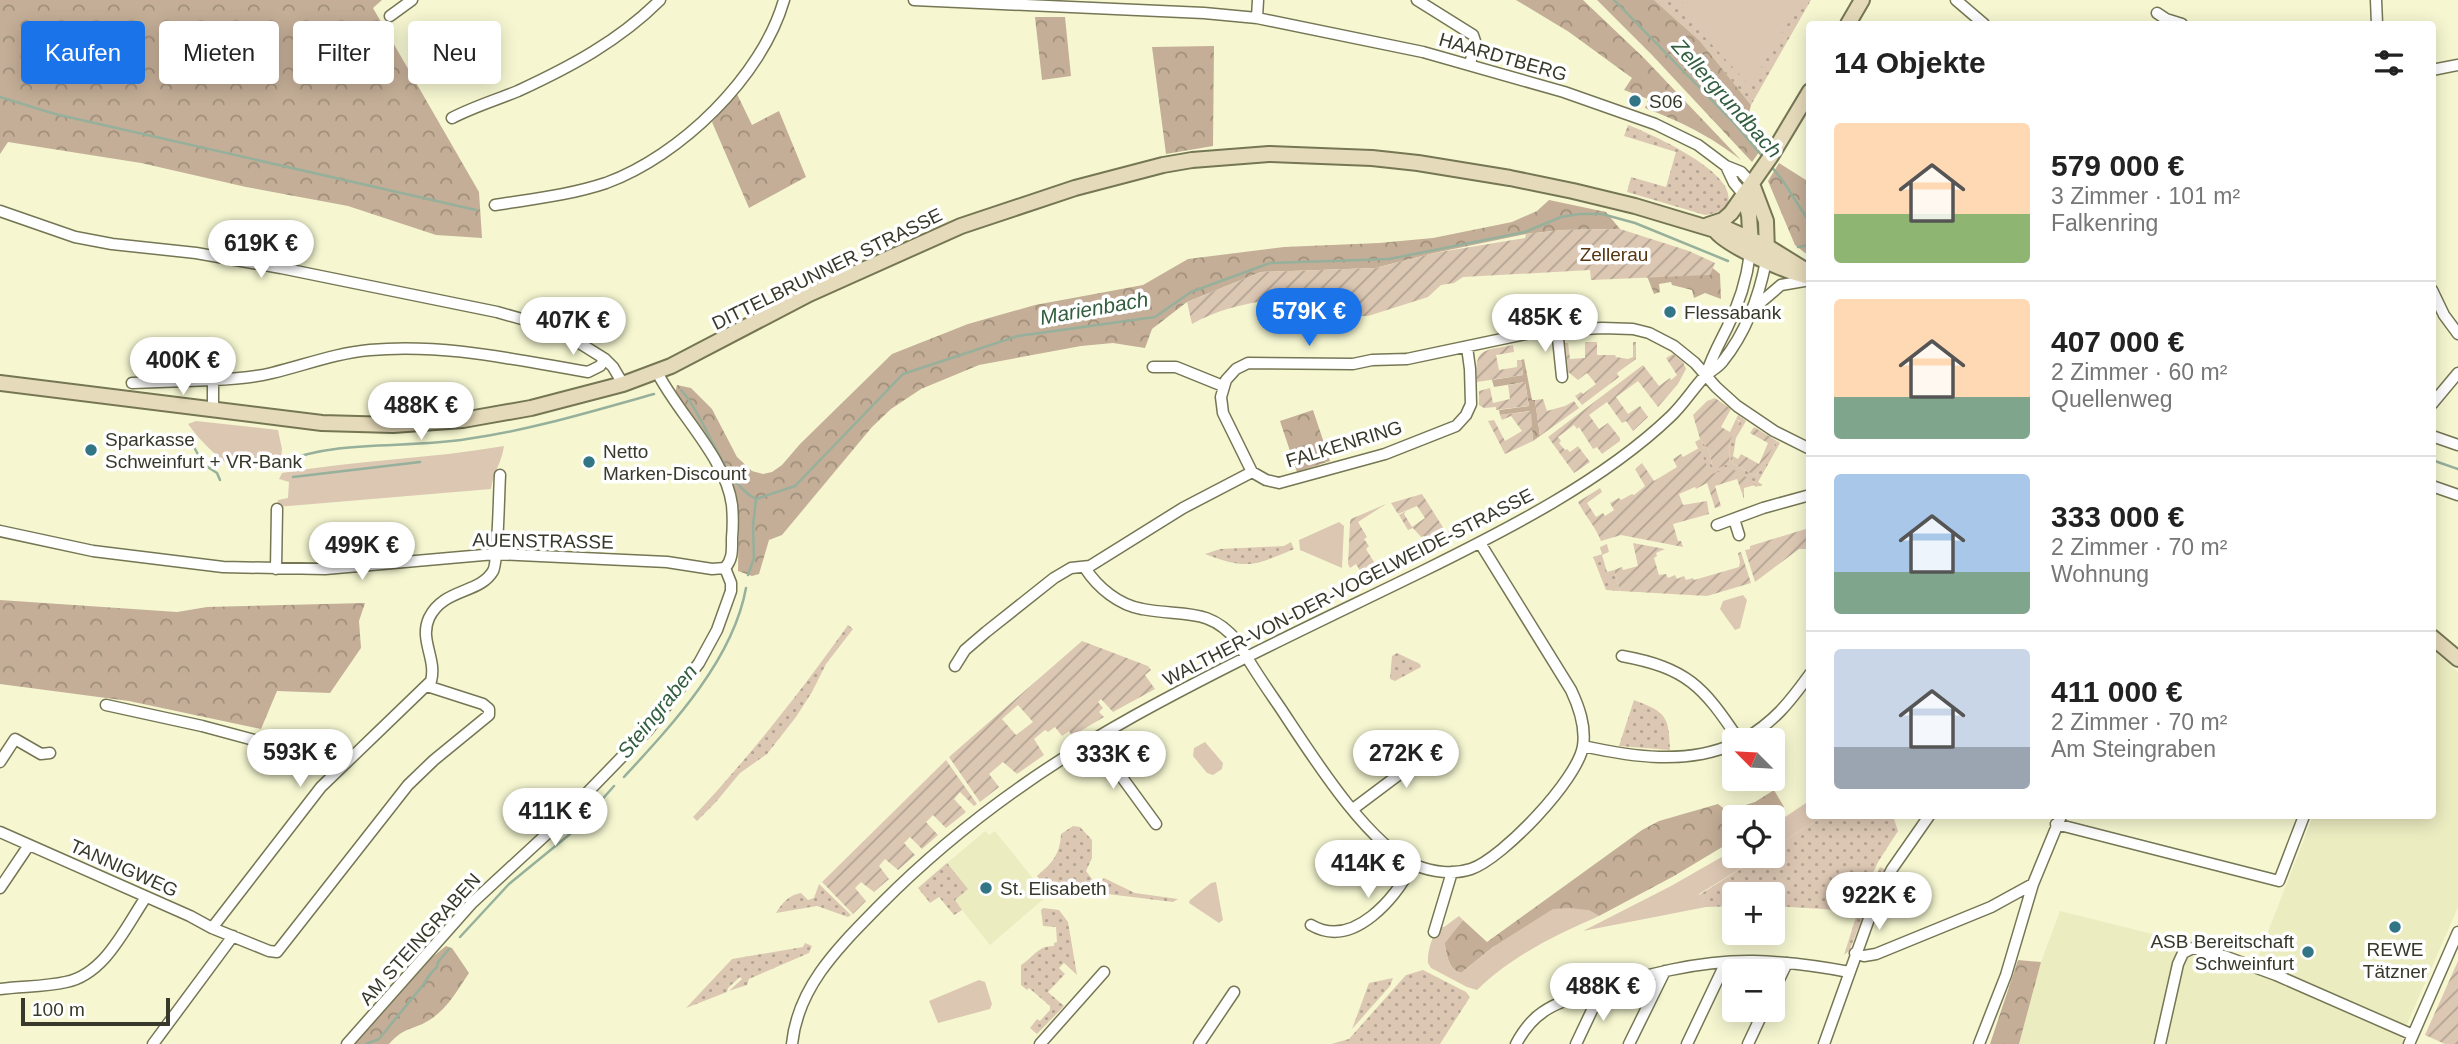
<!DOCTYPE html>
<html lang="de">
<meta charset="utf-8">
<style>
:root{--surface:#fff;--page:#f6f6f6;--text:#222;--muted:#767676;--line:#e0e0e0;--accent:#1a73e8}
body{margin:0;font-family:Helvetica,sans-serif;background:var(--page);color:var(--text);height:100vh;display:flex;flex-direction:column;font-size:26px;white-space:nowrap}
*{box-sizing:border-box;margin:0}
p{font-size:23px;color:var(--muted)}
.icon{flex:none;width:38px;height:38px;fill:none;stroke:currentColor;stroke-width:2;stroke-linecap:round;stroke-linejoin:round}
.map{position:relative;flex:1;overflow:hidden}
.side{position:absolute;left:1806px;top:21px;width:630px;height:798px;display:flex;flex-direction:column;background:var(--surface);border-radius:7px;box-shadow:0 4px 18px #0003}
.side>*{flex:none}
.hud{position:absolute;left:21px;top:21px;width:665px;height:63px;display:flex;gap:14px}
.needle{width:46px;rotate:294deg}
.tools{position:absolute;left:1722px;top:728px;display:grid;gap:14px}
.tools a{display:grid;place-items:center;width:63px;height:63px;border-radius:7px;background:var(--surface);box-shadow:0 4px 18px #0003;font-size:35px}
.scale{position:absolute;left:21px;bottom:18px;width:149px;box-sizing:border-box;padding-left:7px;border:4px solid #38392a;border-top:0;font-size:19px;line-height:24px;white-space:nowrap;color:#38392a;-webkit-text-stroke:5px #fff;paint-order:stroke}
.price{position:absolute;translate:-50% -60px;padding:0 16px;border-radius:24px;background:#fff;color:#222;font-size:23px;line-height:46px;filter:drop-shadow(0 2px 4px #0008)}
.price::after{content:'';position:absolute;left:50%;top:42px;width:21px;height:16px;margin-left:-10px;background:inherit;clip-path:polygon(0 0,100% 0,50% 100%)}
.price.current{background:var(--accent);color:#fff}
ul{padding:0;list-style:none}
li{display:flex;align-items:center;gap:21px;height:175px;padding:0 28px}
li+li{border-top:2px solid var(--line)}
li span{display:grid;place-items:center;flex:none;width:196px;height:140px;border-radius:7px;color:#555}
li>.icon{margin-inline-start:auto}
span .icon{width:84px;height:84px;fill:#fffc;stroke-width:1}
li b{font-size:30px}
h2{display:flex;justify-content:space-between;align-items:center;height:84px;padding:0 28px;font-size:30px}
.pill{padding:0 24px;border-radius:7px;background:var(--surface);box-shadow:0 4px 18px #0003;font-size:24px;line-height:63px}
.pill.current{background:var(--accent);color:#fff}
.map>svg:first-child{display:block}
.built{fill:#ebecc0}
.grass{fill:url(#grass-dots)}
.forest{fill:url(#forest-crowns)}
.park{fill:#dcc7b3}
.garden{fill:url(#garden-furrows);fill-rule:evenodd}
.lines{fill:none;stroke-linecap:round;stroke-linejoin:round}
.stream{stroke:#96b09b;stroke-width:2.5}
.street-casing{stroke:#757654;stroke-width:13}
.secondary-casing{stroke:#757654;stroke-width:18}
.street{stroke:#fff;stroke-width:10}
.secondary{stroke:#e5dab9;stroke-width:14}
.poi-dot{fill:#327685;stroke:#fff;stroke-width:2.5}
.labels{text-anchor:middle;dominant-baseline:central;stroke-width:7;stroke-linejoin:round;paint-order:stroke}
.street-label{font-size:19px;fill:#38392a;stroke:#fff}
.poi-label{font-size:19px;fill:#38392a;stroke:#fff;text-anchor:start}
.park-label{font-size:19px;fill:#57360f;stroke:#fff}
.water-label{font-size:21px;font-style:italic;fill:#325d3e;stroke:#fff}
</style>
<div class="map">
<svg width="2458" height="1044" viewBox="0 0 2458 1044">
<defs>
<pattern id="grass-dots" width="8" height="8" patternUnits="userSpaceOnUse" patternTransform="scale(1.75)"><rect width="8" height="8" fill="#dcc7b3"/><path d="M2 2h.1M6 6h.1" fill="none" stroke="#b3a392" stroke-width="1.8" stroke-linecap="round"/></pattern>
<pattern id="forest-crowns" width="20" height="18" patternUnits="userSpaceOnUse" patternTransform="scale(1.75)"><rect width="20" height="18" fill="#c4ae97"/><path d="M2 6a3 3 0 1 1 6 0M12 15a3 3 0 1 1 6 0" fill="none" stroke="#a08f7b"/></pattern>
<pattern id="garden-furrows" width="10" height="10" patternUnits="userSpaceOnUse" patternTransform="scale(1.75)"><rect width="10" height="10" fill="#dcc7b3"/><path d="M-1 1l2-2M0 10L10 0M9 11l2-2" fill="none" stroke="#b3a392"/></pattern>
</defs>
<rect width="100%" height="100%" fill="#f6f7d1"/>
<!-- built -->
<path class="built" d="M2433 650 2458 672V907L2401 1038 2414 1044H2019L2041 962 2060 911 2257 960 2313 816H2432Z
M985 831 989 835 995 831 1047 896 990 945 962 910 954 915 927 880Z"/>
<!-- grass -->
<path class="grass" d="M1654 0H1811L1751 105 1700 41Z
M1628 125C1649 133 1737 172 1728 202 1724 211 1714 214 1705 215L1627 192 1631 177 1666 187 1676 152 1624 136Z
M1738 415 1746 421 1736 438 1732 463 1756 476 1777 441 1780 443 1758 482 1763 485 1755 487 1753 481 1711 475 1695 442 1700 439 1710 452 1712 466 1729 464 1730 441 1740 421 1736 419Z
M1291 542 1294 549C1254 566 1247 570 1205 554L1220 549 1284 546Z
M1607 544 1609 552 1602 555 1607 572 1614 570 1620 591 1606 590 1593 557 1602 554 1600 547Z
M848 625 853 629 826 664 812 692 796 717 767 754 740 773 716 802 697 821 693 817C750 756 799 694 848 625Z
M1397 653 1420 664 1421 667 1395 681 1390 679 1392 656Z
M1634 700C1666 712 1669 716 1670 750L1619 746Z
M1824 816H1893L1898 831 1878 862 1855 911 1773 906V894H1734V906L1706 907 1699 895 1761 856H1773V848Z
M1073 826 1080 827 1092 840V858L1086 871 1097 886 1104 878 1135 893 1178 899 1173 902 1091 892 1050 893 1037 876C1052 863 1060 855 1061 834Z
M947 863 968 889 955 900 962 910 954 915 939 897 930 903 918 888Z
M1880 867 1886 870 1869 903 1849 951 1844 955 1855 920Z
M819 884 851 915 848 917 817 906 776 913C782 903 789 895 801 893L808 900 814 898Z
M1043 908 1059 910 1068 922 1077 975 1064 963 1059 968 1065 974 1048 992 1064 1006 1037 1034 1030 1028 1037 1019 1040 1021 1050 1010V1006L1029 988 1027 990 1021 985V965C1034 957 1037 946 1054 946V943L1057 942 1056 927 1043 926 1041 910Z
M805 943 812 946 809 953 749 979 747 985 729 991 742 979 740 977 728 988 727 992 686 1008 732 959 803 947Z
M1423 970 1466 992 1470 997 1440 1044H1331L1349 1039 1406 975Z
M1393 978 1390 986 1352 1029 1369 983Z"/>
<!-- forest -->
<path class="forest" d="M0 0H382L373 8 479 192 482 238 436 235 348 206 246 187 141 163 8 142 0 154Z
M1516 0H1583L1644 58 1741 160C1710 136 1682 122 1645 108L1648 99 1624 90 1632 78 1569 32Z
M1597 0H1654L1700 41 1751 105 1746 124 1752 134 1765 144 1752 162 1652 55Z
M1035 17H1065L1071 76 1042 80Z
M1214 46 1213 146 1166 154 1152 47Z
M737 94 752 125 779 111 806 177 749 208 712 122Z
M1779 163 1809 182V256L1795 245 1768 181Z
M1549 200 1606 212 1620 229 1562 230 1526 234 1434 253 1375 268 1261 272 1187 302 1152 329 1145 348 1113 343 1081 346 979 365 921 389 891 409 872 427 782 535 769 540 759 574 752 576 738 571C738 546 740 520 736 495 731 470 692 413 675 393L677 385 691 388 712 409 737 457 752 471 763 474 772 472 782 465 800 444 892 354 968 324 1035 305 1143 285 1188 259 1284 247 1379 243 1433 238 1512 222 1537 211Z
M1709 265 1720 274 1721 299 1705 293 1694 298 1692 290 1672 285 1671 282 1659 284 1660 292 1654 294 1645 271Z
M1524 359 1532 400H1535L1540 436 1533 441 1530 411 1500 415 1499 410 1529 406 1525 382 1494 387 1492 380 1523 375 1521 360Z
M1313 410 1330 461 1297 472 1280 421Z
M0 600 177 612 207 607 365 603 359 621 361 648 330 693 277 691 261 729 129 701 0 684Z
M1774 790 1784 807 1769 817H1734V840L1674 876 1599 916 1588 910 1493 947 1461 973C1448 970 1447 954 1444 943L1463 920 1487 942 1642 830 1659 821 1718 804 1727 811 1755 802Z
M446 946 452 948 469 973C458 989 448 1008 431 1019 413 1031 406 1025 389 1044H355L425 963Z
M2018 960 2041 962 2019 1044H1990Z"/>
<!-- park -->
<path class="park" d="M1685 0H1802L1750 86 1678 8Z
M196 421 278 430 282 449 281 459 238 470C219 460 201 442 188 424Z
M504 446C502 462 493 473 491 489L277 507 278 500 288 498 289 482 279 479 282 473C355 460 430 459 504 446Z
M1339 522 1344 526 1342 568 1300 550 1299 540Z
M1743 595 1747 600 1740 628 1735 630 1720 609 1723 601Z
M1205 742 1223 763 1222 769 1213 775 1207 773 1193 756 1194 748Z
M1809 801 1810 816H1824L1773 848V825Z
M1734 850V856H1761L1699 894 1706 907 1583 931 1671 886Z
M1216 882 1223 920 1219 923 1189 903 1190 900 1211 883Z
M1570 908 1588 910 1599 916C1554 936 1513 955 1477 990L1467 987 1431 968 1428 963C1427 952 1432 936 1439 927H1444L1459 916 1463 920 1445 943C1447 955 1448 970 1461 973L1493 947 1553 909Z
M979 980 985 982 992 1004 990 1009 938 1023 929 1001Z"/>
<!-- garden -->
<path class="garden" d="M1620 229 1689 251 1715 263 1710 275 1591 280 1590 270 1463 277 1454 283 1441 285 1428 297 1368 316 1272 318 1270 300C1242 304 1217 310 1192 324L1187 302 1261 272 1375 268 1434 253 1525 238 1526 234 1562 230Z
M1585 342H1597V355H1615L1616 357 1628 359 1633 357V342H1636V359L1617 373 1619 377 1582 405 1575 396 1581 392 1583 394 1596 384 1587 373 1578 380 1568 372 1565 343H1568L1570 359 1585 358Z
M1513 345 1514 352 1496 355 1499 370 1517 367V360H1521L1523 375 1477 382C1474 348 1482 351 1513 345Z
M1673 354 1683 362 1686 369 1678 384 1658 407 1638 381 1616 397 1628 414 1640 406 1648 417 1633 431 1626 421 1622 423 1607 402 1589 415 1599 429 1608 423 1620 438V441L1602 454 1597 447 1593 449 1579 427 1577 429 1574 425 1558 437 1561 441 1559 443 1565 450 1567 449 1570 452 1578 446 1590 462 1574 473 1548 437 1643 365 1659 386 1670 378 1671 380 1677 375 1666 358Z
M1525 382 1529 406 1496 410V407L1484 408 1479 405V391L1490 388 1493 403 1510 399 1508 385Z
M1715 398 1731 409 1721 427 1730 432 1736 419 1740 422 1730 441 1729 464 1715 469 1712 466 1710 452 1700 439 1693 415 1707 401Z
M1543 399 1547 411 1565 406 1574 401 1579 408 1540 436 1535 400Z
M1531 411 1533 441 1505 454 1488 421 1494 420 1505 441 1522 431 1511 416 1502 420 1500 415Z
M1754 427 1777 441 1756 476 1732 463 1733 456 1738 459 1741 454 1759 464 1768 443 1750 433Z
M1699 448 1711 474 1731 468 1753 481 1755 485 1744 488V499L1737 479 1715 486 1721 506 1715 508 1707 483 1696 489 1695 487 1679 494 1683 505 1707 501 1709 514 1673 524 1678 541H1681L1683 547 1621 535 1601 541C1595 526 1585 516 1578 502L1600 488 1602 492 1587 503 1596 517 1603 513 1605 516 1614 510 1610 503 1619 498 1621 500 1632 494 1634 495 1645 486 1635 469 1642 463 1654 481 1677 467 1673 459 1681 454 1683 457Z
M1422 494 1451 540 1431 551 1424 536 1421 537 1413 528 1408 530 1399 515 1406 511 1404 514 1412 527 1425 518 1417 506 1398 514 1391 503Z
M1386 504 1358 522 1367 537 1364 539 1369 546 1366 549 1379 570 1365 579 1356 564 1350 568 1348 564 1350 522 1351 519Z
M1809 528V549H1799L1755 582 1745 550 1750 549V546Z
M1633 543 1665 549 1656 553 1657 556 1654 558 1659 575 1666 574 1668 578 1675 575 1677 579 1684 576 1686 580 1693 578 1694 580 1739 567 1740 562 1738 553 1741 552 1751 583 1707 596 1620 591 1614 570 1622 567 1623 570 1638 566Z
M1082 641 1148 666 1151 670 1145 675 1155 689 1113 712 1101 699 1098 702 1103 708 1099 712 1104 717 1072 736 1069 731 1062 736 1055 727 1048 732 1045 730 1034 739 1044 755 1017 774 1003 762 989 774 999 787 980 802 949 757ZM1018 705 1033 722 1016 735 1002 719Z
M946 760 977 804 974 806 960 792 954 799 966 812 946 828 933 815 926 822 938 835 922 849 910 837 904 843 915 855 898 870 885 859 879 866 889 879 874 892 861 882 855 888 866 901 853 914 822 882Z
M2458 961V1044H2445L2425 1035Z"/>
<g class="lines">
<!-- stream -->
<path class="stream" d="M1614 0 1735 124 1763 157
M0 97 55 114 476 210
M1770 165 1783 181 1810 223
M1798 247 1810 245
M681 390C708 420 722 482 756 499L795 486 903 374 1018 336 1155 317 1191 292 1270 263 1389 259 1525 232 1561 217 1579 214H1602L1635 223 1728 261
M194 447 203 464 217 473 220 480
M2432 460 2458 469
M283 462C340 439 407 449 467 439 531 430 593 411 654 394
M293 477 420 462
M748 575 754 558 753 526 756 499
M624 777C672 725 733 660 746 588
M460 937 509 884 575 830 614 786
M366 1044 379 1039 423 985 431 973 437 967 438 962 449 949"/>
<!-- street casing -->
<g class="street-casing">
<path id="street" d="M914 0 1204 13 1257 18 1423 52 1564 92 1655 124 1698 145 1726 166 1741 172 1752 184
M1417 0 1473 35 1475 41 1470 65
M1956 0 1984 24
M2376 0 2377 24
M2157 13 2166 19 2182 24
M390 16 412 0
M1257 18 1258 0
M2432 70 2458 65
M452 118C473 107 496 100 518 91 570 67 619 41 660 0
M1726 166 1734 183 1744 195
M495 205C532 199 570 195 606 183 680 156 762 77 784 0
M0 211 75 237 112 244 196 253 281 268 497 312 557 329 605 359 613 367 623 384
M2432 290 2444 315 2458 334
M1754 308 1781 285 1810 280
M1557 329 1562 377
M1467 347 1470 369 1471 404 1466 415 1456 426 1385 454 1279 483 1266 480 1252 472 1223 413 1221 397 1226 380 1236 369 1248 363 1353 364 1372 360 1407 359 1535 332 1602 328 1633 329 1649 333 1674 346 1695 363 1716 387 1737 406 1774 431 1810 449
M1153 367H1176L1223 386
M657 372C678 414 726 458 732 505 733 516 733 527 732 538 732 550 733 559 725 568
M1706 375C1711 358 1719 344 1727 328 1739 304 1747 279 1750 253
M132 383 213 380
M2432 404 2458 373
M213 411V380C233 379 252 378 272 373 305 365 336 353 370 350 443 343 516 360 588 372L600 366 605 359
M2432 436 2458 445
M2432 486 2458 495
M1734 519 1739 535
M1717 525 1763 508 1810 495
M0 531 93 551 223 567 325 569 495 554 667 562 712 569 725 568
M1085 568C1098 588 1119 605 1142 609 1182 617 1209 606 1238 642 1251 666 1266 687 1281 709 1311 754 1366 843 1415 865 1432 872 1453 875 1471 869 1503 858 1578 779 1583 746 1586 726 1579 707 1571 690L1480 543
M276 569 277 509
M1622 656C1687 668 1703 686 1739 740
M955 666 965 650 986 632 1054 578 1071 568 1090 566 1183 508 1252 472
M106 705 202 726 343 764
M1094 739 1156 824
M1743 740C1774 722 1789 703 1810 674
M1583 746C1633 757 1686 765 1734 744
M0 762 15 739 41 754 50 753
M1353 809 1405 770 1424 740
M2056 824 2279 881 2304 816
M0 832 190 916 212 928 269 951 277 952 408 785 434 760 489 715V709L483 704 427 686
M0 888 29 845
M1311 925C1354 950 1396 897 1413 864
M212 928 321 787 431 681C437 659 419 640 429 618 443 588 480 594 493 571 498 563 499 490 500 475
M1434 932 1452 872
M1855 953 1864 956 1876 954 1991 907 2033 884
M0 989C22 986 44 987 66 982 105 974 125 928 146 897
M1773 992 1787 963
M153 1044 233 936
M347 1044 472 903 550 831 648 730 699 663 717 630 731 591V583L725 568
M792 1044C798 985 841 945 880 905 954 830 1042 767 1134 716 1228 664 1327 618 1423 571 1506 530 1603 481 1670 417 1683 405 1692 390 1704 377 1710 371 1718 368 1723 361 1746 332 1759 297 1766 261
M1040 1044 1104 972
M1199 1044 1234 992
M1516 1044C1523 1031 1531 1020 1543 1012 1557 1002 1576 997 1592 992 1644 975 1698 960 1754 961 1786 962 1818 966 1849 972
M1576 1044 1602 989
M1629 1044 1665 971
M1687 1044 1726 962
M1748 1044 1764 1010
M1824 1044 1875 902 1892 869 1929 816
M1979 1044 2006 975 2033 884 2061 816
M2160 1044 2178 964 2183 953 2193 948 2224 956 2276 975 2413 1035
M2409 1044 2458 932"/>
</g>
<!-- secondary casing -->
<g class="secondary-casing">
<path id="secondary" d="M1848 24 1862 0
M1752 184 1766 221 1767 252
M1744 195 1749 215 1751 245
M1708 225 1723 220 1731 213 1771 156 1810 91
M1715 230C1726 246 1789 273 1810 277
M0 383 322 423 393 425 463 420 531 408 623 384 671 366 809 294 961 226 1075 188 1163 165 1192 160 1269 154 1372 158 1418 163 1510 178 1573 191 1635 206 1715 230 1725 228 1768 247 1810 273
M2432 637 2458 659"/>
</g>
<!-- street -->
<use href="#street" class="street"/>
<!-- secondary -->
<use href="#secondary" class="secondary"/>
</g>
<!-- markers -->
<g class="poi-dot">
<circle cx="1635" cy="101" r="7"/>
<circle cx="1670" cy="312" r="7"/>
<circle cx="91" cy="450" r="7"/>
<circle cx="589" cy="462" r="7"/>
<circle cx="986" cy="888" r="7"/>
<circle cx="2395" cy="927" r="7"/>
<circle cx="2308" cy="952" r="7"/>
</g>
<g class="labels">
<!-- street labels -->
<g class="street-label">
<text transform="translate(1503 57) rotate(16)">HAARDTBERG</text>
<text transform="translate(827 269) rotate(-26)">DITTELBRUNNER STRASSE</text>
<text transform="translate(1344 444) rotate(-17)">FALKENRING</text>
<text transform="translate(543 541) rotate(1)">AUENSTRASSE</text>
<text transform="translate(1348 587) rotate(-27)">WALTHER-VON-DER-VOGELWEIDE-STRASSE</text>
<text transform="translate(124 868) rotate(24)">TANNIGWEG</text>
<text transform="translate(420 939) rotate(-48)">AM STEINGRABEN</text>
</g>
<!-- poi labels -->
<g class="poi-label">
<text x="1649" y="101">S06</text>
<text x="1684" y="312">Flessabank</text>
<text x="105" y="439">Sparkasse<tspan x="105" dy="22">Schweinfurt + VR-Bank</tspan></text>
<text x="603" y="451">Netto<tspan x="603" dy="22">Marken-Discount</tspan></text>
<text x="1000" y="888">St. Elisabeth</text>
<text x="2294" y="941" text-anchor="end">ASB Bereitschaft<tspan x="2294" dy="22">Schweinfurt</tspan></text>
<text x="2395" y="949" text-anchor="middle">REWE<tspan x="2395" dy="22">Tätzner</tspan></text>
</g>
<!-- park labels -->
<g class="park-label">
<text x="1614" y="254">Zellerau</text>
</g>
<!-- water labels -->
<g class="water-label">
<text transform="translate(1727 98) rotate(48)">Zellergrundbach</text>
<text transform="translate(1094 308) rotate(-10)">Marienbach</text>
<text transform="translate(657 711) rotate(-51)">Steingraben</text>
</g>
</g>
</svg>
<div class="tools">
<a><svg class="needle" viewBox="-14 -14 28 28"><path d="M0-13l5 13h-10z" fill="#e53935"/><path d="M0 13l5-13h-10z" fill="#767676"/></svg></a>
<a><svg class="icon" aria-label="locate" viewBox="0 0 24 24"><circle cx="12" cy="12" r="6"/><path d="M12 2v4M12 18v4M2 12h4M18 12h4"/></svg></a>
<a>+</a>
<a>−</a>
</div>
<div class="scale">100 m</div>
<b class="price" style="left:261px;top:280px">619K €</b>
<b class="price current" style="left:1309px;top:348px">579K €</b>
<b class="price" style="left:1545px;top:354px">485K €</b>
<b class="price" style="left:573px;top:357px">407K €</b>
<b class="price" style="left:183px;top:397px">400K €</b>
<b class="price" style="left:421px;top:442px">488K €</b>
<b class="price" style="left:362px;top:582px">499K €</b>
<b class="price" style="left:300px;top:789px">593K €</b>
<b class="price" style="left:1406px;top:790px">272K €</b>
<b class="price" style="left:1113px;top:791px">333K €</b>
<b class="price" style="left:555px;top:848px">411K €</b>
<b class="price" style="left:1368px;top:900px">414K €</b>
<b class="price" style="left:1879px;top:932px">922K €</b>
<b class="price" style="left:1603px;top:1023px">488K €</b>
<div class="hud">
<a class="pill current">Kaufen</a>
<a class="pill">Mieten</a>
<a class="pill">Filter</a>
<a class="pill">Neu</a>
</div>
<section class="side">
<h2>14 Objekte<svg class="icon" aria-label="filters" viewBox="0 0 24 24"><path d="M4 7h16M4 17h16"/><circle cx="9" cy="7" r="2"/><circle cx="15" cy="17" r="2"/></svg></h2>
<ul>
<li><span style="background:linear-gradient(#ffd9b3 65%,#8fb573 0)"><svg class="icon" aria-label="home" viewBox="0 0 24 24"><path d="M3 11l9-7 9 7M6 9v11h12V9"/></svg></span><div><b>579 000 €</b><p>3 Zimmer · 101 m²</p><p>Falkenring</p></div></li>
<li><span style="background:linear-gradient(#ffd9b3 70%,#7fa58c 0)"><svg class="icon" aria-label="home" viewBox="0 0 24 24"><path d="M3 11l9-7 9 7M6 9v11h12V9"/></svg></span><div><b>407 000 €</b><p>2 Zimmer · 60 m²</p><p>Quellenweg</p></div></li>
<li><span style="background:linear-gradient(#a9c7e8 70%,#7fa58c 0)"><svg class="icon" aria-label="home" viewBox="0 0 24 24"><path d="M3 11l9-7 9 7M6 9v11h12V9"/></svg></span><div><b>333 000 €</b><p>2 Zimmer · 70 m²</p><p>Wohnung</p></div></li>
<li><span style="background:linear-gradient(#c9d6e8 70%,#9aa5b1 0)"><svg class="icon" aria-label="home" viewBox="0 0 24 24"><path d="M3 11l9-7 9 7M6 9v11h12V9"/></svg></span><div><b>411 000 €</b><p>2 Zimmer · 70 m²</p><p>Am Steingraben</p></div></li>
</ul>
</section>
</div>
